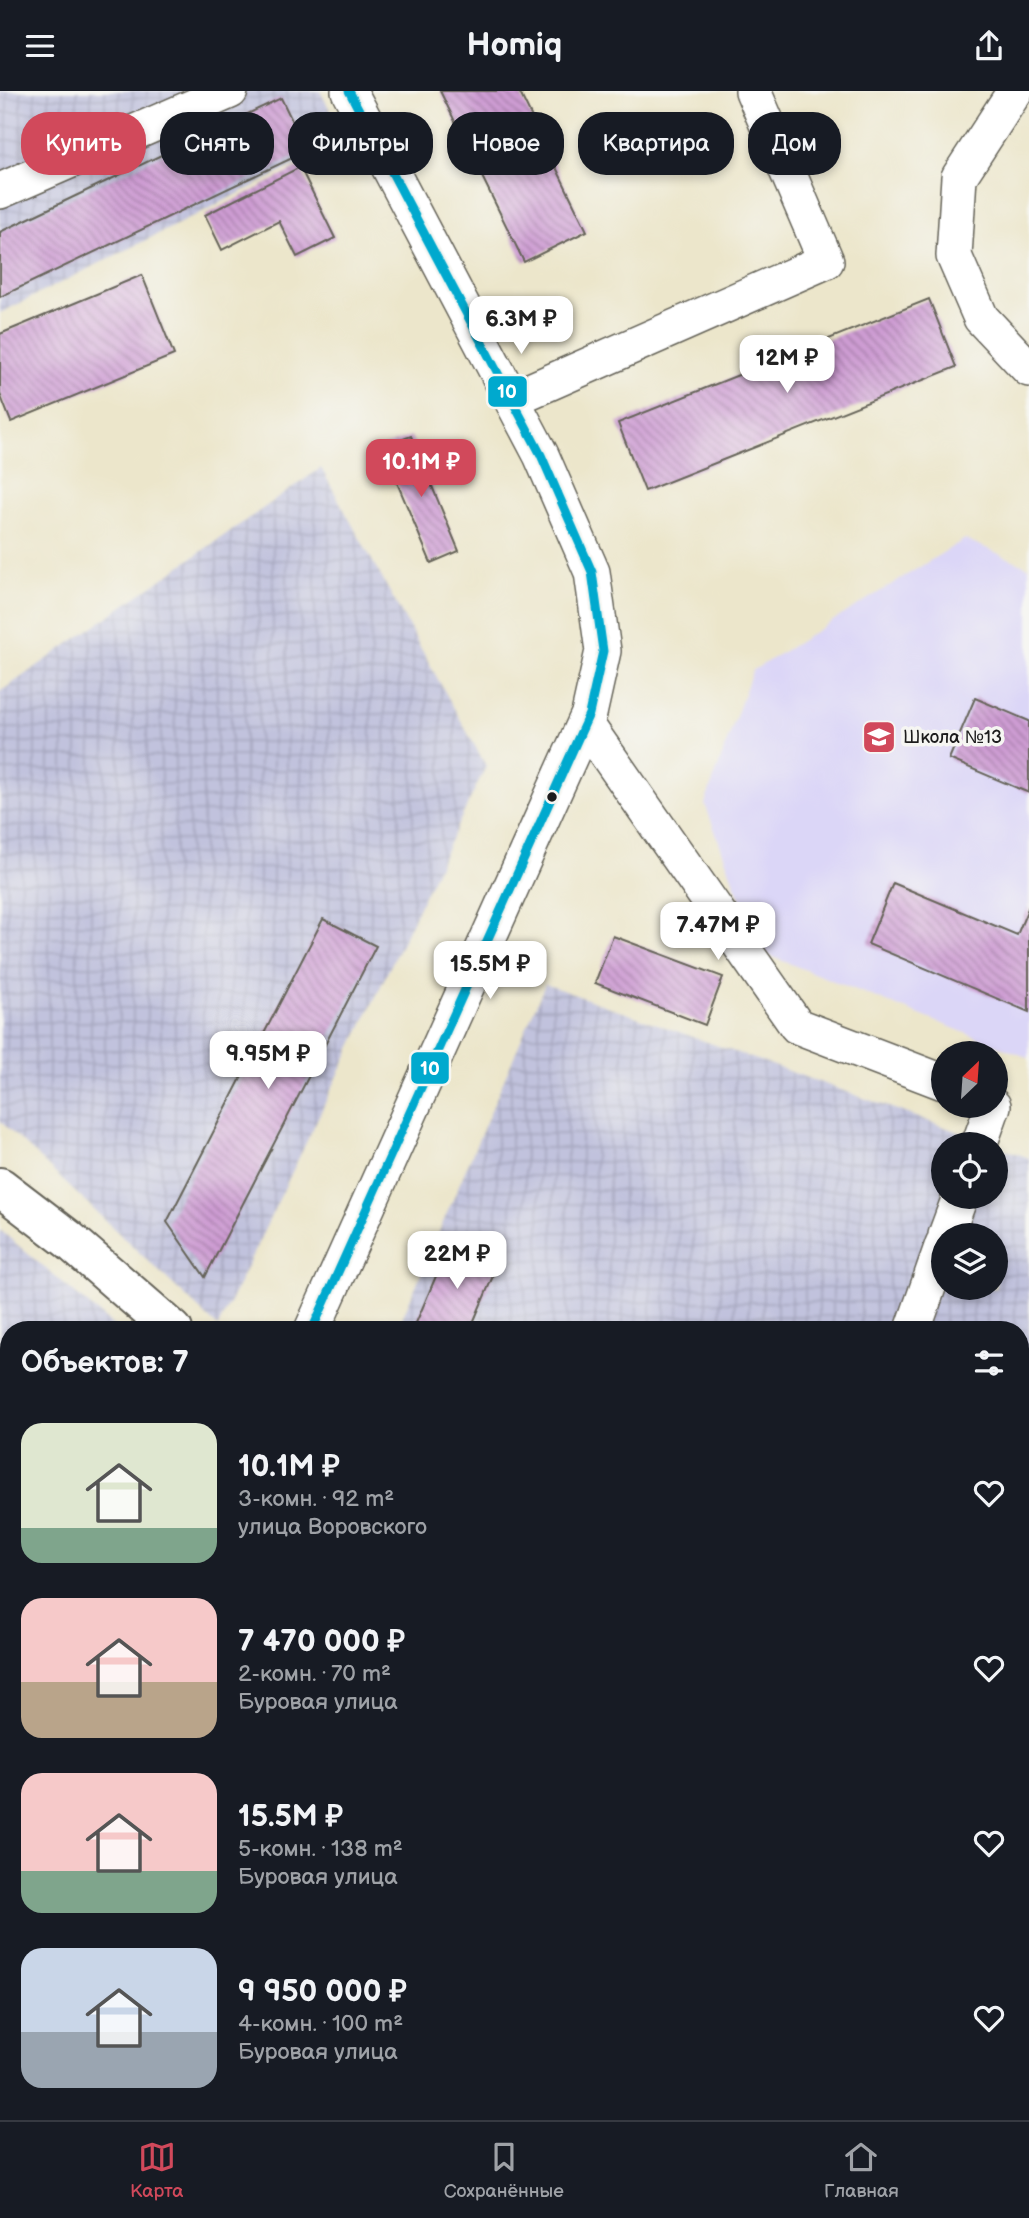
<!DOCTYPE html>
<html lang="ru">
<meta charset="utf-8">
<style>
:root{--surface:#171b24;--page:#242831;--text:#f1f3f6;--muted:#9ea1a6;--line:#363941;--accent:#d1495b}
body{margin:0;font-family:"Balsamiq Sans",sans-serif;background:var(--page);color:var(--text);height:100vh;display:flex;flex-direction:column;font-size:26px;white-space:nowrap}
*{box-sizing:border-box;margin:0}
p{font-size:23px;color:var(--muted)}
.icon{flex:none;width:38px;height:38px;fill:none;stroke:currentColor;stroke-width:2;stroke-linecap:round;stroke-linejoin:round}
.map{position:relative;flex:1;overflow:hidden}
.drawer{position:absolute;left:0px;top:1230px;width:1029px;height:800px;display:flex;flex-direction:column;background:var(--surface);border-radius:28px 28px 0 0;box-shadow:0 4px 10px #0003}
.drawer>*{flex:none}
.top-card{position:absolute;left:21px;top:21px;width:987px;height:63px;display:flex;gap:14px}
.needle{width:46px;rotate:25deg}
.tools{position:absolute;left:931px;top:950px;display:grid;gap:14px}
.tools a{display:grid;place-items:center;width:77px;height:77px;border-radius:50%;background:var(--surface);box-shadow:0 4px 10px #0003;font-size:35px}
.price{position:absolute;translate:-50% -60px;padding:0 16px;border-radius:14px;background:#fff;color:#222;font-size:23px;line-height:46px;filter:drop-shadow(0 2px 4px #0008)}
.price::after{content:'';position:absolute;left:50%;top:42px;width:21px;height:16px;margin-left:-10px;background:inherit;clip-path:polygon(0 0,100% 0,50% 100%)}
.price.selected{background:var(--accent);color:#fff}
ul{padding:0;list-style:none}
li{display:flex;align-items:center;gap:21px;height:175px;padding:0 21px}
li span{display:grid;place-items:center;flex:none;width:196px;height:140px;border-radius:21px;color:#555}
li>.icon{margin-inline-start:auto}
span .icon{width:84px;height:84px;fill:#fffc;stroke-width:1}
li b{font-size:30px}
h2{display:flex;justify-content:space-between;align-items:center;height:84px;padding:0 21px;font-size:30px}
.pill{padding:0 24px;border-radius:28px;background:var(--surface);box-shadow:0 4px 10px #0003;font-size:24px;line-height:63px}
.pill.selected{background:var(--accent);color:#fff}
header{display:flex;justify-content:space-between;align-items:center;height:91px;padding:0 21px;background:var(--surface);font-size:32px;font-weight:700}
.tabs{display:flex;justify-content:space-around;align-items:center;height:98px;border-top:2px solid var(--line);background:var(--surface);font-size:19px;color:var(--muted)}
.tabs a{display:grid;justify-items:center;gap:4px}
.tabs .selected{color:var(--accent)}
.map>svg:first-child{display:block}
.built{fill:#dbd6f7}
.industrial{fill:url(#industrial-grid);fill-rule:evenodd}
.building{fill:url(#building-back-hatch)}
.lines{fill:none;stroke-linecap:round;stroke-linejoin:round}
.minor-casing{stroke:#656359;stroke-width:38}
.major-casing{stroke:#656359;stroke-width:42}
.minor{stroke:#fff;stroke-width:35}
.major{stroke:#fff;stroke-width:38}
.bus-1-casing{stroke:#f6f6f2;stroke-width:14}
.bus-1{stroke:#00a9ce;stroke-width:9}
.bus-dot{fill:#1c1c1c;stroke:#f6f6f2;stroke-width:2.5}
.labels{text-anchor:middle;dominant-baseline:central;stroke-width:7;stroke-linejoin:round;paint-order:stroke}
.poi-label{font-size:18px;fill:#1c1c1c;stroke:#f6f6f2;text-anchor:start}
.line-badge{stroke:#f6f6f2;stroke-width:2.5}
.badge-label{font-size:19px;text-anchor:middle;font-weight:bold;fill:#fff}
</style>
<header><svg class="icon" aria-label="menu" viewBox="0 0 24 24"><path d="M4 6h16M4 12h16M4 18h16"/></svg>Homiq<svg class="icon" aria-label="share" viewBox="0 0 24 24"><path d="M12 15V3M7 8l5-5 5 5M5 13v7h14v-7"/></svg></header>
<div class="map">
<svg width="1029" height="2029" viewBox="0 0 1029 2029">
<defs>
<pattern id="industrial-grid" width="8" height="8" patternUnits="userSpaceOnUse" patternTransform="scale(1.75)"><rect width="8" height="8" fill="#c1c2dd"/><path d="M0 4h8M4 0v8" fill="none" stroke="#a5a6bd"/></pattern>
<pattern id="building-back-hatch" width="6" height="6" patternUnits="userSpaceOnUse" patternTransform="scale(1.75)"><rect width="6" height="6" fill="#ce9cd3"/><path d="M-1 5l2 2M0 0l6 6M5-1l2 2" fill="none" stroke="#a67eaa"/></pattern>
</defs>
<rect width="100%" height="100%" fill="#f6f6f2"/>
<filter id="ink" filterUnits="userSpaceOnUse"><feTurbulence type="fractalNoise" baseFrequency=".0143" numOctaves="2"/><feDisplacementMap in="SourceGraphic" scale="14" xChannelSelector="R" yChannelSelector="G"/><feConvolveMatrix kernelMatrix="1 2 1 2 8 2 1 2 1" color-interpolation-filters="sRGB"/></filter>
<filter id="wash" filterUnits="userSpaceOnUse"><feTurbulence type="fractalNoise" baseFrequency=".00686" numOctaves="4" result="noise"/><feDisplacementMap in="SourceGraphic" scale="28" xChannelSelector="R" yChannelSelector="G"/><feGaussianBlur stdDeviation="1.57" result="paint"/><feColorMatrix in="noise" values="0 0 0 0 0 0 0 0 0 0 0 0 0 0 0 0 0 1.4 0 .05"/><feComposite in="paint" operator="in"/></filter>
<g filter="url(#wash)">
<rect width="100%" height="100%" fill="#ece6cb"/>
<!-- built -->
<path class="built" d="M965 448 1029 476V967L760 861 705 713 752 580Z"/>
<!-- industrial -->
<path class="industrial" d="M0 0H320L346 49 0 222Z
M321 377 486 675 218 1236 0 1030V601Z
M545 893 992 1053 943 1054V1106H996V1055L1029 1067V2029H872L858 2021H1020V1239H397ZM943 1144H996V1197H943Z
M0 1139 118 1239H9V1823L0 1843Z"/>
<g id="blocks">
<!-- building -->
<path class="building" d="M440 0H519L587 140 524 171Z
M281 7 307 60 0 206V141Z
M300 76 335 147 297 166 279 130 222 159 205 124Z
M142 184 174 264 11 331 0 303V243Z
M929 208 956 276 645 400 618 332Z
M411 345 459 460 431 472 382 356Z
M975 607 1029 630V702L949 668Z
M893 792 1017 844 1029 815V921L868 853Z
M323 828 376 855 205 1186 167 1131Z
M613 845 723 886 705 934 595 892Z
M451 1150 499 1171 470 1239H413Z
M1020 1352 1029 1356V1473L1020 1469Z
M931 2021H967L963 2029H946Z"/>
</g>
</g>
<g filter="url(#ink)">
<use href="#blocks" fill-opacity="0" stroke="#656359" stroke-width="2"/>
<g class="lines">
<!-- minor casing -->
<g class="minor-casing">
<path id="minor" d="M1015 0 959 86 954 165 981 227 1029 278
M0 100 230 0
M512 308 826 170 753 0
M585 632 797 935 943 991
M979 1054 993 1015
M946 1144 960 1106
M312 1239 589 623 603 560 592 481 541 364 349 0
M913 1239 943 1153"/>
</g>
<!-- major casing -->
<g class="major-casing">
<path id="major" d="M0 1096 68 1148 173 1239
M0 2006 9 1985
M694 2021 710 2029"/>
</g>
<!-- minor -->
<use href="#minor" class="minor"/>
<!-- major -->
<use href="#major" class="major"/>
<!-- bus-1 casing -->
<g class="bus-1-casing">
<path id="bus-1" d="M312 1239 589 623 603 560 592 481 541 364 349 0"/>
</g>
<!-- bus-1 -->
<use href="#bus-1" class="bus-1"/>
</g>
</g>
<!-- icons -->
<defs>
<g id="school-square" transform="scale(1.75)"><rect x="-9" y="-9" width="18" height="18" rx="4" fill="#d1495b" stroke="#f6f6f2"/><path d="M0-5L7-2L0 1L-7-2ZM-4 1L0 2.5L4 1V4Q0 6-4 4Z" fill="#fff"/></g>
</defs>
<g fill-rule="evenodd">
<use href="#school-square" x="879" y="646"/>
</g>
<!-- markers -->
<circle class="bus-dot" cx="552" cy="706" r="6"/>
<g class="labels">
<!-- poi labels -->
<g class="poi-label">
<text x="903" y="646">Школа №13</text>
</g>
</g>
<g class="line-badge">
<rect x="487" y="284" width="41" height="33" rx="7" fill="#00a9ce"/>
<rect x="410" y="960" width="40" height="34" rx="7" fill="#00a9ce"/>
</g>
<g class="badge-label">
<text x="507" y="307">10</text>
<text x="430" y="984">10</text>
</g>
</svg>
<div class="tools">
<a><svg class="needle" viewBox="-14 -14 28 28"><path d="M0-13l5 13h-10z" fill="#e53935"/><path d="M0 13l5-13h-10z" fill="#9ea1a6"/></svg></a>
<a><svg class="icon" aria-label="locate" viewBox="0 0 24 24"><circle cx="12" cy="12" r="6"/><path d="M12 2v4M12 18v4M2 12h4M18 12h4"/></svg></a>
<a><svg class="icon" aria-label="layers" viewBox="0 0 24 24"><path d="M12 4l9 5-9 5-9-5zM3 14l9 5 9-5"/></svg></a>
</div>
<b class="price" style="left:521px;top:265px">6.3M ₽</b>
<b class="price" style="left:787px;top:304px">12M ₽</b>
<b class="price selected" style="left:421px;top:408px">10.1M ₽</b>
<b class="price" style="left:718px;top:871px">7.47M ₽</b>
<b class="price" style="left:490px;top:910px">15.5M ₽</b>
<b class="price" style="left:268px;top:1000px">9.95M ₽</b>
<b class="price" style="left:457px;top:1200px">22M ₽</b>
<div class="top-card">
<a class="pill selected">Купить</a>
<a class="pill">Снять</a>
<a class="pill">Фильтры</a>
<a class="pill">Новое</a>
<a class="pill">Квартира</a>
<a class="pill">Дом</a>
</div>
<section class="drawer">
<h2>Объектов: 7<svg class="icon" aria-label="filters" viewBox="0 0 24 24"><path d="M4 7h16M4 17h16"/><circle cx="9" cy="7" r="2"/><circle cx="15" cy="17" r="2"/></svg></h2>
<ul>
<li><span style="background:linear-gradient(#dfe7d0 75%,#7fa58c 0)"><svg class="icon" aria-label="home" viewBox="0 0 24 24"><path d="M3 11l9-7 9 7M6 9v11h12V9"/></svg></span><div><b>10.1M ₽</b><p>3-комн. · 92 m²</p><p>улица Воровского</p></div><svg class="icon" aria-label="heart" viewBox="0 0 24 24"><path d="M12 20l-8-8c-3-5 5-10 8-4 3-6 11-1 8 4z"/></svg></li>
<li><span style="background:linear-gradient(#f6c9c9 60%,#b9a48a 0)"><svg class="icon" aria-label="home" viewBox="0 0 24 24"><path d="M3 11l9-7 9 7M6 9v11h12V9"/></svg></span><div><b>7 470 000 ₽</b><p>2-комн. · 70 m²</p><p>Буровая улица</p></div><svg class="icon" aria-label="heart" viewBox="0 0 24 24"><path d="M12 20l-8-8c-3-5 5-10 8-4 3-6 11-1 8 4z"/></svg></li>
<li><span style="background:linear-gradient(#f6c9c9 70%,#7fa58c 0)"><svg class="icon" aria-label="home" viewBox="0 0 24 24"><path d="M3 11l9-7 9 7M6 9v11h12V9"/></svg></span><div><b>15.5M ₽</b><p>5-комн. · 138 m²</p><p>Буровая улица</p></div><svg class="icon" aria-label="heart" viewBox="0 0 24 24"><path d="M12 20l-8-8c-3-5 5-10 8-4 3-6 11-1 8 4z"/></svg></li>
<li><span style="background:linear-gradient(#c9d6e8 60%,#9aa5b1 0)"><svg class="icon" aria-label="home" viewBox="0 0 24 24"><path d="M3 11l9-7 9 7M6 9v11h12V9"/></svg></span><div><b>9 950 000 ₽</b><p>4-комн. · 100 m²</p><p>Буровая улица</p></div><svg class="icon" aria-label="heart" viewBox="0 0 24 24"><path d="M12 20l-8-8c-3-5 5-10 8-4 3-6 11-1 8 4z"/></svg></li>
</ul>
</section>
</div>
<nav class="tabs">
<a class="selected"><svg class="icon" aria-label="map" viewBox="0 0 24 24"><path d="M3 6l6-2 6 2 6-2v14l-6 2-6-2-6 2zM9 4v14M15 6v14"/></svg>Карта</a>
<a><svg class="icon" aria-label="saved" viewBox="0 0 24 24"><path d="M7 4h10v16l-5-4-5 4z"/></svg>Сохранённые</a>
<a><svg class="icon" aria-label="home" viewBox="0 0 24 24"><path d="M3 11l9-7 9 7M6 9v11h12V9"/></svg>Главная</a>
</nav>
